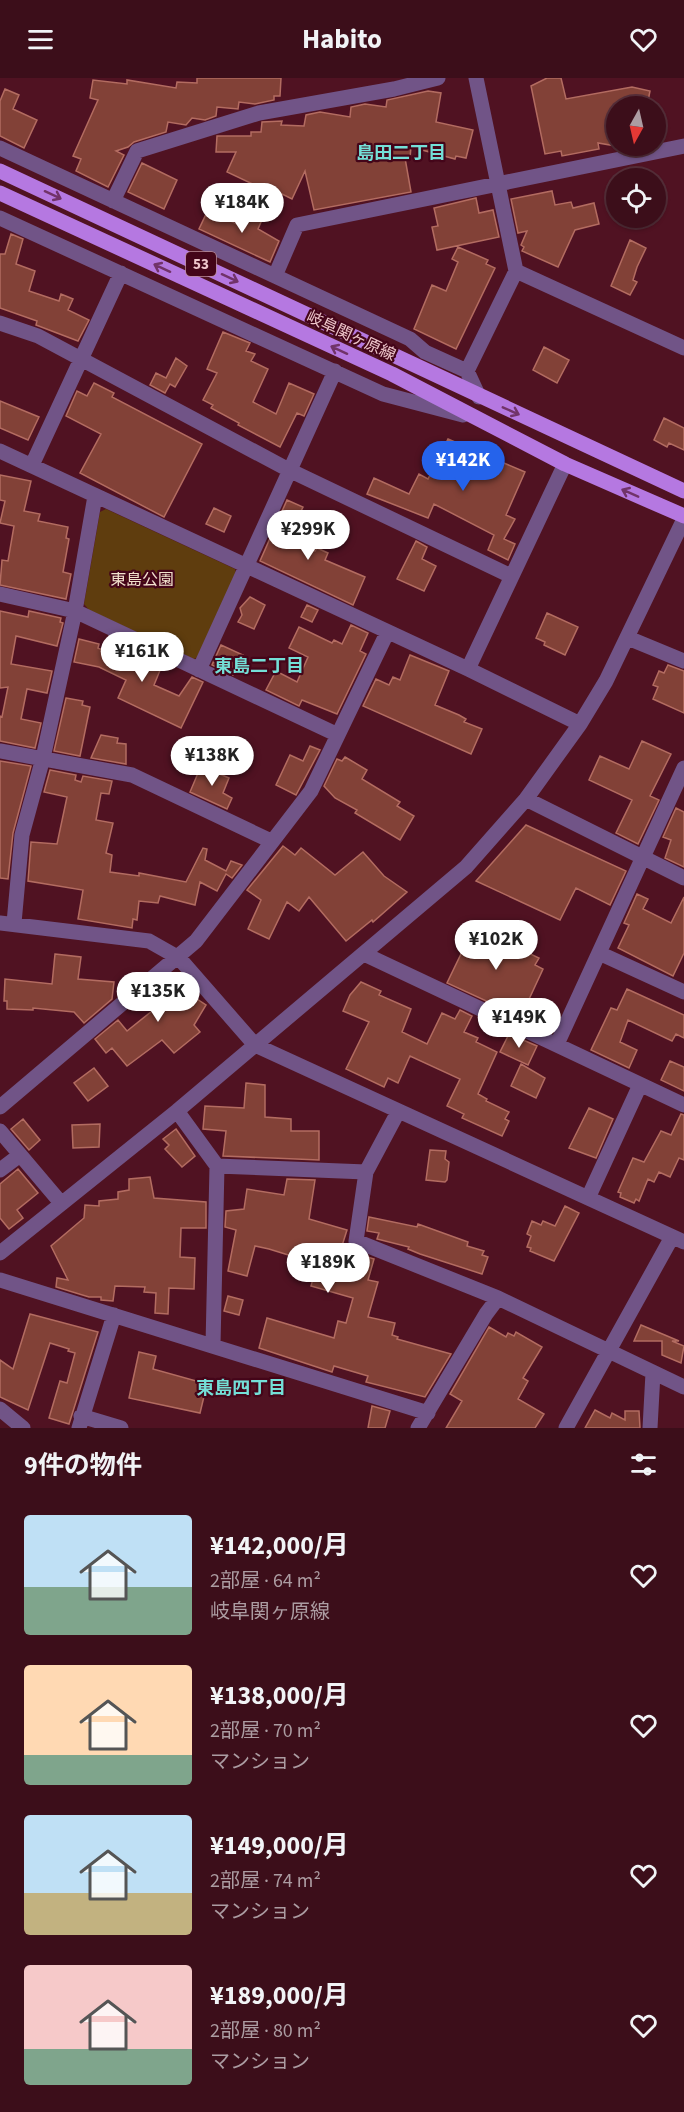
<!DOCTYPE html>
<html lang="ja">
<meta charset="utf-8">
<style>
:root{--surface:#3c0e1a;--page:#471c27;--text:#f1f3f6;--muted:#ac9ca2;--line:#552e39;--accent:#2563eb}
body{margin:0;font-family:"Source Sans 3","Noto Sans JP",sans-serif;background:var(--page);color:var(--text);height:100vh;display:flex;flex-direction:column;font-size:22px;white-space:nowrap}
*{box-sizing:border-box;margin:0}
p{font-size:20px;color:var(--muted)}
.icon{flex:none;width:33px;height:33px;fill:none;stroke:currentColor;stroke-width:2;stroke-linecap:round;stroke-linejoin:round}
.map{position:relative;height:1350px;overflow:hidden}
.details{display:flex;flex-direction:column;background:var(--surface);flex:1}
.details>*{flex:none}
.needle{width:39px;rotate:188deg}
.buttons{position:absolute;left:606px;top:18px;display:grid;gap:12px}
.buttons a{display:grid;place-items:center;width:60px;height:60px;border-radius:50%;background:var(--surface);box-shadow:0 2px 4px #0004,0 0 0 2px var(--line);font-size:30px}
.price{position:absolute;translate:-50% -51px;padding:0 14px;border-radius:21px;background:#fff;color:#222;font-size:20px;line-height:39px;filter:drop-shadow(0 2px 3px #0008)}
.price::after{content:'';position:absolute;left:50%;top:36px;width:18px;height:14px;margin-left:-9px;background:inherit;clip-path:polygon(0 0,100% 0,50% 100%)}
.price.selected{background:var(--accent);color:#fff}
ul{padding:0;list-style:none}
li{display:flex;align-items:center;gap:18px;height:150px;padding:0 24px}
li span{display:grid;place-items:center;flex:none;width:168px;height:120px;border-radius:6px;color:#555}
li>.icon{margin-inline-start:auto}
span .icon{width:72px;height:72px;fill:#fffc;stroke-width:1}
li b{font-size:26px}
h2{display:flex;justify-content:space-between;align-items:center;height:72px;padding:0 24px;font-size:26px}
header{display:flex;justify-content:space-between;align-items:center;height:78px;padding:0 24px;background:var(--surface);font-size:27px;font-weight:700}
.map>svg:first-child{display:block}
.green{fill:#5f3d0e}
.building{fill:#824137;stroke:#b36c61;stroke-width:1.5}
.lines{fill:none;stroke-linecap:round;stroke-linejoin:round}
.minor{stroke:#715487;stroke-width:15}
.major{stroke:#b578e1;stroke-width:15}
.oneway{stroke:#713369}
.labels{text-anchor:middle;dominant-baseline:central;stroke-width:4.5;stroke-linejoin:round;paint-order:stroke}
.shield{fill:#440519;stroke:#bb8c96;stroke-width:1.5}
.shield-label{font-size:15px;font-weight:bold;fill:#eec6cb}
.street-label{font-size:16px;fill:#eec6cb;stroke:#440519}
.park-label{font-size:16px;fill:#f2e1cd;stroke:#440519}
.neighbourhood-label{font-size:18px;font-weight:bold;fill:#74dfd7;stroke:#440519}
</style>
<header><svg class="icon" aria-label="menu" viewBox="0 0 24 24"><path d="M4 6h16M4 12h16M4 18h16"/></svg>Habito<svg class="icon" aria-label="heart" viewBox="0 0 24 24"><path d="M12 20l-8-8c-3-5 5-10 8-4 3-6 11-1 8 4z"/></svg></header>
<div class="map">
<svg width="684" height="1350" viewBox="0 0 684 1350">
<rect width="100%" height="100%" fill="#501222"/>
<!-- green -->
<path class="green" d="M106 431 235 491 237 499 200 578 194 581 89 532 84 526 100 434Z"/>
<!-- building -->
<path class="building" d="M197 0H281L280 18H274V22L255 26 239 24 238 31 217 29 216 38 205 42 192 40 186 47 168 44 166 54 134 64 128 69 116 73 124 77 108 109 76 93 81 81 73 78 98 22 90 20 93 2 127 6V2L176 10 177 4 197 5Z
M547 0H561L566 21 632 9 650 13 647 28H616V68L598 65 599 71 562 78 561 73 545 76 531 8Z
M5 11 19 17 13 31 37 42 24 70 0 58V23Z
M428 13 441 15 436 44 473 52 466 80 456 78 455 81 411 69 410 80H405L411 114 314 132 305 93 292 121 276 113 274 116 227 94 236 74H216L217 58H251V54H261L262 44 282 43 281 47 304 48 306 37 320 34 350 39 351 29 365 26 386 29 387 22Z
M142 85 177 102 164 131 128 114Z
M552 113 555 127 571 124 573 130 594 125 599 146 575 152 558 189 522 173 524 169 521 167 527 153 518 155 511 121Z
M476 120 479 135 493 132 499 159 437 172 432 149 438 148 434 130Z
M254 130 265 135 258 151 279 163 270 184 199 151 208 132 245 150Z
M11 156 23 161 16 186 35 193 29 213 59 223 61 216 73 221 68 232 89 242 78 263 36 247 37 243 0 230V176H5Z
M630 162 646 170 637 189 633 202 637 204 630 217 611 208Z
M458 169 488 182 486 186 495 190 456 271 414 251 432 207 446 213 458 184 452 181Z
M223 254 250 265 246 273 255 276 251 283 268 291 253 324 276 336 289 305 314 316 304 338 297 335 280 369 238 347 239 345 211 330 213 327 203 322 217 295 207 291Z
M544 269 569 282 557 305 533 292Z
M176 280 187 288 175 309 170 306 165 315 150 307 156 295 166 300Z
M94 305 114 315 112 319 202 366 164 439 80 395 101 356 66 338 77 313 87 318Z
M0 323 39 339 28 362 0 350Z
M664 340 684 350V372L669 365 667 369 654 362Z
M448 361 525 394 506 437 515 441 504 461 515 466 508 482 488 472 494 457 434 426 428 440 367 416 374 400 409 416 419 396 428 401Z
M0 397 31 403 24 433 40 436 38 443 68 449 66 460 69 461 63 494 71 496 66 521 0 507 2 482 8 483 14 448 0 445 5 423 0 422Z
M287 422 303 429 288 460 315 473 317 470 328 475 325 482 365 499 353 527 260 483Z
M214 430 231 438 224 454 206 446Z
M416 463 427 469 422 481 436 488 424 513 397 501Z
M250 519 265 527 254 551 238 544 242 537 240 530Z
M307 527 318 532 312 544 301 539Z
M0 533 28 539 29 533 61 540 60 544 63 545 57 568 16 558 11 586 52 593 47 615 27 611 21 641 41 645 35 670 0 663V638L2 639 8 609 0 610Z
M547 535 578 549 565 577 544 567 545 564 536 560Z
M351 547 368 555 360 573 366 576 337 636 302 622 299 628 266 612 276 593 297 604 308 579 289 570 299 549 332 565 334 562 342 566Z
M79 561 99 566 98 570 118 579 120 574 144 585 147 578 163 585 154 607 179 618 192 599 203 604 181 650 118 620 126 602 99 589 74 584Z
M221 567 243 577 233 597 212 587Z
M410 577 449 593 435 627 459 637 466 641 464 644 482 651 471 676 363 628 376 601 389 607 393 599 400 602Z
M668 587 684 593V635L653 621 658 609 653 607 659 593 664 595Z
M66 620 83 623 82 627 90 629 80 678 54 673Z
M101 657 118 660 117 665 126 666V686L91 680Z
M642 663 671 676 650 718 659 722 638 766 616 755 632 722 589 702 600 678 629 691Z
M310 668 320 672 296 717 276 707 290 677 303 683Z
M345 679 367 692 362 701 400 724 397 728 414 738 400 762 355 735 357 732 335 720 324 708 337 681 342 683Z
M0 683 31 688 13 755 8 801 0 800Z
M201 688 229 700 223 715 232 720 227 731 190 714Z
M50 692 76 697 75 702 81 704 83 698 112 703 109 716 101 715 96 742 113 745 106 775 112 777 110 794 139 798V795L186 804 203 770 207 771 205 782 226 793 231 783 242 787 232 800 226 796 217 813 200 804 195 827 160 818 158 825 139 823 137 842 133 841 132 850 78 841 83 812 28 803 31 764 57 766 67 719 44 714Z
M676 730 684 734V789L665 780 671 762 663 759Z
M526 747 626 793 610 827 576 810 560 842 476 803Z
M283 768 295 777 301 770 335 797 363 774 384 798 407 814 373 844 372 842 346 863 309 819 299 833 287 824 269 861 248 851 261 822 247 812Z
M637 816 648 821 643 831 671 845 684 819V875L673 898 618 870 629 847 624 845Z
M474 849 539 880 535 887 543 891 524 932 511 926 508 933 447 905Z
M55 876 81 879 78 901 114 904 112 921 84 945 74 934 33 930V932L7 931V923H4L5 901 52 906Z
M181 897 196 915 194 919 206 927 194 947 200 954 174 975 162 962 127 988 112 970 106 975 95 961 118 942 127 953 157 929 148 920 169 901 172 904Z
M361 904 381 913 379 917 411 931 402 954 427 966 442 935 455 941 460 932 472 938 464 954 478 960 476 964 497 974 478 1016 487 1021 486 1023 509 1034 505 1041 509 1043 502 1058 462 1040 464 1036 447 1028 460 1001 410 978 398 1005 388 1000 384 1009 346 991 369 944 343 933 350 917Z
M627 911 684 937V960L676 956 672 963 628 942 620 964 637 972 629 990 591 972 611 930 617 932Z
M509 956 537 968 528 987 500 974Z
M670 983 684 989V1013L661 1002Z
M521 986 545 1000 536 1020 511 1008Z
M94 990 108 1008 88 1023 74 1005Z
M246 1005 265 1007V1039L291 1041V1053H319V1082L223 1078 226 1053 203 1051 205 1028 244 1030Z
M589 1030 613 1041 596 1080 569 1070Z
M681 1036 684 1037V1082L679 1080 670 1099 659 1094 654 1104 648 1101 639 1123 636 1121 634 1125 620 1119 621 1115 618 1114 633 1080 644 1084 661 1053 671 1057Z
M23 1041 40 1062 29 1072 11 1051Z
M100 1046 99 1069 73 1070 72 1047Z
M176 1051 195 1078 182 1089 165 1071 169 1067 163 1061Z
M430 1072 446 1073 445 1081 449 1084 447 1102 445 1104 426 1102Z
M18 1091 38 1115 17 1132 23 1140 9 1151 0 1140V1106Z
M150 1099 154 1120 206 1124V1150H181L180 1179 195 1180 194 1211 169 1210 168 1236 155 1235 156 1215 144 1214 145 1209 115 1208 113 1223 101 1222V1219H89L56 1209 57 1200 68 1202 51 1168 84 1140 85 1127 99 1128V1123L118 1121V1114L129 1112V1101Z
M287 1101 315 1102 309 1141 347 1152 341 1171 374 1181 368 1202 378 1204 368 1239 395 1245 392 1257 398 1259 397 1261 451 1276 425 1319 366 1304 368 1298 334 1288 332 1294 259 1270 267 1240 334 1260 338 1243 346 1245 353 1220 311 1208 313 1201 307 1199 311 1184 269 1171 255 1168 247 1198 228 1193 236 1152 225 1149 226 1133 244 1131 247 1111 284 1117Z
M565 1128 579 1135 554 1183 530 1173 531 1170 527 1169 531 1158 527 1156 532 1143 541 1147 543 1143 555 1148Z
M369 1139 417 1149 418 1146 468 1164 467 1168 484 1173 482 1177 488 1179 482 1196 420 1176 408 1171 409 1169 377 1161 379 1155 367 1153Z
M228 1218 243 1222 239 1237 224 1233Z
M30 1236 98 1254 69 1346 49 1340 60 1303 67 1305 75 1275 68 1273 69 1271 50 1265 28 1332 0 1319V1282L13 1291Z
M641 1247 679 1263H672L684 1268 681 1285 662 1277V1263H634Z
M489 1249 506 1259 508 1255 514 1258 516 1254 542 1269 523 1300 528 1303 518 1321 544 1336 535 1350H446L462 1323 450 1316Z
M139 1274 156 1278 153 1291 207 1306 200 1335 129 1320Z
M372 1328 390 1333 385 1350H368Z
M595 1332 610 1340 612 1335 625 1342V1333H639L640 1350H585Z"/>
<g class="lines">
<!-- minor -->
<path class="minor" d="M476 0 516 193 467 293 479 319
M0 70 410 261 425 274 467 293
M113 123 137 73 259 35 394 11 438 0
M0 140 383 316 463 337
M516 193 684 270
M275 198 297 147 684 68
M0 245 38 258 289 392 511 498
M0 373 468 591 580 646
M32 387 121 195
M0 516 75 533 338 657
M628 560 684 583
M468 591 565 386
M199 592 335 293
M0 673 132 697 271 763
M526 721 684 800
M0 845 149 863 179 880 255 967 684 1164
M14 845 22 757 43 680 75 533 95 418
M599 875 684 914
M364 876 684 1027
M557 966 684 690
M0 1029 196 863 311 713 387 555
M177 1033 217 1088 366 1094 398 1034
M0 1053 61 1125
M0 1092 20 1077
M366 1094 356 1163 498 1220
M588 1120 640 1007
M0 1175 177 1033 466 789 526 721 580 646 606 603 684 441
M0 1202 428 1335
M213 1267 217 1088
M0 1331 23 1350
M81 1338 121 1350
M79 1350 114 1237
M418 1350 486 1236 498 1220 684 1309
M566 1350 672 1159
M650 1350 653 1295"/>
<!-- major -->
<path class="major" d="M0 93 684 413
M0 115 392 296 565 386 684 438"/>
</g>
<!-- one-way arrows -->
<defs><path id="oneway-shaft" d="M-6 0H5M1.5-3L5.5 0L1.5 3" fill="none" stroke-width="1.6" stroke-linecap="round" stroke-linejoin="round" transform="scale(1.5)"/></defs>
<g class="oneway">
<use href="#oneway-shaft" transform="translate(53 117) rotate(25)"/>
<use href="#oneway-shaft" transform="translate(162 190) rotate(-155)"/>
<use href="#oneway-shaft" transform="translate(230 200) rotate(25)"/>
<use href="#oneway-shaft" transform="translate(339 272) rotate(-155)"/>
<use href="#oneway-shaft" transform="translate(511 333) rotate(24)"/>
<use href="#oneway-shaft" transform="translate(630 415) rotate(-156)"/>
</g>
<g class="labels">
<!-- shield labels -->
<rect class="shield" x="186" y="174" width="30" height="24" rx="4.5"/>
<g class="shield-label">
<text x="201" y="186">53</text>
</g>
<!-- street labels -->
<g class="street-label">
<text transform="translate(351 258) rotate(25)">岐阜関ヶ原線</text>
</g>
<!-- park labels -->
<g class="park-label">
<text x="142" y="502">東島公園</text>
</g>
<!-- neighbourhood labels -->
<g class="neighbourhood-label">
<text x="401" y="75">島田二丁目</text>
<text x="259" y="588">東島二丁目</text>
<text x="241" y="1310">東島四丁目</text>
</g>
</g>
</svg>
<div class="buttons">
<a><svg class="needle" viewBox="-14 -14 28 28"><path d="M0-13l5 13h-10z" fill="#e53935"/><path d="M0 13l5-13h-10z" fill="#ac9ca2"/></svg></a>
<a><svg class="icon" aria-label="locate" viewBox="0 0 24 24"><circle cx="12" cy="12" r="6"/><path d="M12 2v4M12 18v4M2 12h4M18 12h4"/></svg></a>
</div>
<b class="price" style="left:242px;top:156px">¥184K</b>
<b class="price selected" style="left:463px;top:414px">¥142K</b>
<b class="price" style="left:308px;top:483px">¥299K</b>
<b class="price" style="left:142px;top:605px">¥161K</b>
<b class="price" style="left:212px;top:709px">¥138K</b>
<b class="price" style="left:496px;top:893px">¥102K</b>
<b class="price" style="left:158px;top:945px">¥135K</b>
<b class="price" style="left:519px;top:971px">¥149K</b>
<b class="price" style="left:328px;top:1216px">¥189K</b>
</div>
<section class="details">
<h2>9件の物件<svg class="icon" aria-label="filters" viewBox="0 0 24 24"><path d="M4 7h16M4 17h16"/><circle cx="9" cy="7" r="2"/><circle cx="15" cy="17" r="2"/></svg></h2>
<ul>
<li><span style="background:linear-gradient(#bfe0f5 60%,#7fa58c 0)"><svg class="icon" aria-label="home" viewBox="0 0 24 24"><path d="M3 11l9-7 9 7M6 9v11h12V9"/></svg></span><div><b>¥142,000/月</b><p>2部屋 · 64 m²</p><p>岐阜関ヶ原線</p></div><svg class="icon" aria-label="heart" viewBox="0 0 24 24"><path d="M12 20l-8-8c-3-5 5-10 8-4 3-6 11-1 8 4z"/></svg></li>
<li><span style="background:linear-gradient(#ffd9b3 75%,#7fa58c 0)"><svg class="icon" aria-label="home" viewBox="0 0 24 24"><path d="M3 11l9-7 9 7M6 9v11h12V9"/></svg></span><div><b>¥138,000/月</b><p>2部屋 · 70 m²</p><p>マンション</p></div><svg class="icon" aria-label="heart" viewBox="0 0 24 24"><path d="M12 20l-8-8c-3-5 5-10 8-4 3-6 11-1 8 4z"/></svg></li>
<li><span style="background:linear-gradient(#bfe0f5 65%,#c2b280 0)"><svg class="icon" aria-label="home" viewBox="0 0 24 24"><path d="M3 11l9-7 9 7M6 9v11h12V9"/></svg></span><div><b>¥149,000/月</b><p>2部屋 · 74 m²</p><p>マンション</p></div><svg class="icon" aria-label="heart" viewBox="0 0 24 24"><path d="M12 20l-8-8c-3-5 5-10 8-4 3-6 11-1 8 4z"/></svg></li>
<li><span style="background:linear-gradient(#f6c9c9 70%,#7fa58c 0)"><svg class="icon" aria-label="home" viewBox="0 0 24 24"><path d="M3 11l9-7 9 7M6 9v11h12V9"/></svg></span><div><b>¥189,000/月</b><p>2部屋 · 80 m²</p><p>マンション</p></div><svg class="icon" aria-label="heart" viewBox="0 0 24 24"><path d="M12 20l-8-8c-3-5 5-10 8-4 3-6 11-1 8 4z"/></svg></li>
</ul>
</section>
